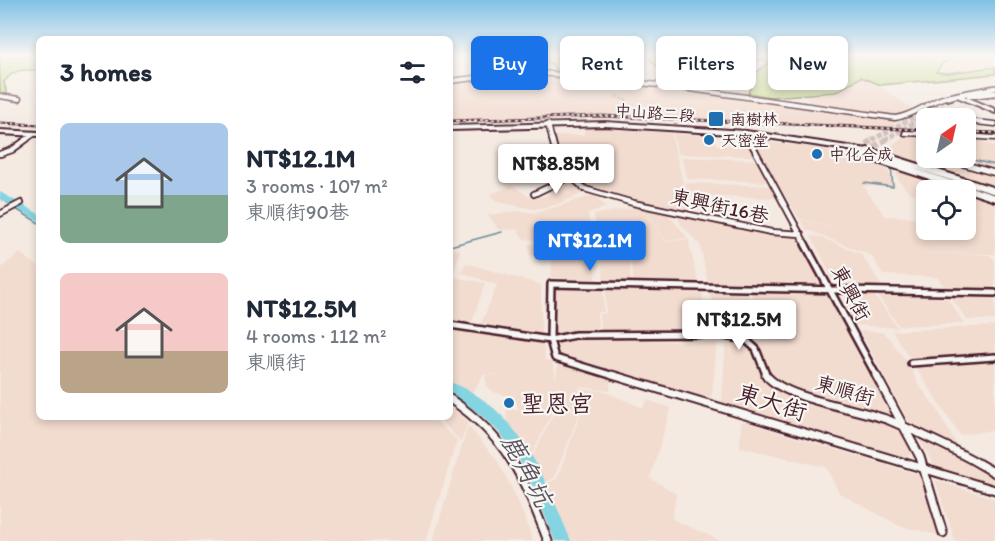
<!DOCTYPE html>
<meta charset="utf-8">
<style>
:root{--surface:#fff;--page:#f6f6f7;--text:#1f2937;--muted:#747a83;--accent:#1a73e8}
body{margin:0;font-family:Itim,"LXGW WenKai TC",sans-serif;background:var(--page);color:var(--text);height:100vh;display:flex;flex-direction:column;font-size:22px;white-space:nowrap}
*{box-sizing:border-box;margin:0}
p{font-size:20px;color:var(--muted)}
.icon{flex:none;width:33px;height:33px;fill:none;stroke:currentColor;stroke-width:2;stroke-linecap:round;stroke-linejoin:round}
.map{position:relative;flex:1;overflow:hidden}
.panel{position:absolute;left:36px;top:36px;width:417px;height:384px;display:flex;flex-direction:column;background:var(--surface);border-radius:9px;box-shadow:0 3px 9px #0003}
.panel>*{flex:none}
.hud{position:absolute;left:471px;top:36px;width:434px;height:54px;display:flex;gap:12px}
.needle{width:39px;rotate:34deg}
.fabs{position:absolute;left:916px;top:108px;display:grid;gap:12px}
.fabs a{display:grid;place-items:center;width:60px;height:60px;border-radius:9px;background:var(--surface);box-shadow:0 3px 9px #0003;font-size:30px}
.price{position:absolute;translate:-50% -51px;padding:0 14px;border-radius:6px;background:#fff;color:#222;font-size:20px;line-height:39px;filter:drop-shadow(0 2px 3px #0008)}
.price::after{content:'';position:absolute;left:50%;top:36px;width:18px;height:14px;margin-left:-9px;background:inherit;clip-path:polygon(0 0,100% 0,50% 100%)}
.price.on{background:var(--accent);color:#fff}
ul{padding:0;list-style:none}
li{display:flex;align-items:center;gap:18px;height:150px;padding:0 24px}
li span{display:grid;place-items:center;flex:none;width:168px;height:120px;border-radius:9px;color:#555}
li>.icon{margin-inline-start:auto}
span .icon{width:72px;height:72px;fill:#fffc;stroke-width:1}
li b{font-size:26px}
h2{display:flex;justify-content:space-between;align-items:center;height:72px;padding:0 24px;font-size:26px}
.chip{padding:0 21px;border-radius:9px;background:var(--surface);box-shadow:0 3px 9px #0003;font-size:21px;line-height:54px}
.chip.on{background:var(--accent);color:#fff}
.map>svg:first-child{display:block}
.built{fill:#f2dbcf}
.green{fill:#c7dd93;stroke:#887e5f;stroke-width:1.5}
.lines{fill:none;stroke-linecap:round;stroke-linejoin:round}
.stream{stroke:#6d8c99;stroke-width:1.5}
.river{fill:#85d4e2;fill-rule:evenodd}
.pedestrian-tunnel{stroke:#d2c1bd;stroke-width:3;stroke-dasharray:3 1.5;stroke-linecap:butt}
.secondary-tunnel-far1{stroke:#d2c1bd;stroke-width:5;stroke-dasharray:5 2;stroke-linecap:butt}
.secondary-tunnel{stroke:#d2c1bd;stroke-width:6;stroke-dasharray:6 3;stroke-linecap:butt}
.minor-far3-casing{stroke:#4a1f2b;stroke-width:7}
.minor-far2-casing{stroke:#4a1f2b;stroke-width:8}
.minor-far1-casing{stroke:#4a1f2b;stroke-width:10}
.minor-casing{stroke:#4a1f2b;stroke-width:11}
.tertiary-far1-casing{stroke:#4a1f2b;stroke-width:8}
.tertiary-casing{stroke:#4a1f2b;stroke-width:10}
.secondary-casing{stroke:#4a1f2b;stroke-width:4}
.minor-far3{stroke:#f6f6f2;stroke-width:4}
.minor-far2{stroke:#f6f6f2;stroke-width:4.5}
.minor-far1{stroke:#f6f6f2;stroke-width:5}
.minor{stroke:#f6f6f2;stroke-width:7}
.tertiary-far1{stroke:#f6f6f2;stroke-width:4.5}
.tertiary{stroke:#f6f6f2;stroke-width:6}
.secondary{fill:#f6f6f2;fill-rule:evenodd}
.rail-casing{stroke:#4a1f2b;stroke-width:3}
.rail{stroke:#f6f6f2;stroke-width:1.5;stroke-dasharray:3;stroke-linecap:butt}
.poi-dot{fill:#1f6fb2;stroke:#f6f6f2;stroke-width:2}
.labels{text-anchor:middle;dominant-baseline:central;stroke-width:4.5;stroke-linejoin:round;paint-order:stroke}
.far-street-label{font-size:16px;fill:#4a1f2b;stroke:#f6f6f2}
.far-poi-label{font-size:16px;fill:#4a1f2b;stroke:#f6f6f2;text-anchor:start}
.street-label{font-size:20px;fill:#4a1f2b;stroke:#f6f6f2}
.near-street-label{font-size:24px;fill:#4a1f2b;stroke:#f6f6f2}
.near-poi-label{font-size:24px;fill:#4a1f2b;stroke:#f6f6f2;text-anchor:start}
.near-water-label{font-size:26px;font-style:italic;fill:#5c5562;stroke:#f6f6f2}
</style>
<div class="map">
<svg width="995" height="541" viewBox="0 0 995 541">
<rect width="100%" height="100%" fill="#f4eae2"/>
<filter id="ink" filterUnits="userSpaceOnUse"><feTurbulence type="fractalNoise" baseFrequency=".0167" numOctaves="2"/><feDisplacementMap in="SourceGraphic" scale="12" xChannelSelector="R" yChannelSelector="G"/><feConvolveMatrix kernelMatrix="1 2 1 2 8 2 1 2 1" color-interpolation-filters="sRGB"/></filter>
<g filter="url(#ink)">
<!-- built -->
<path class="built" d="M953 56H995L991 58 995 61V66L948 73 941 70 953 62 950 57Z
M535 74 666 87 897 120 891 128 608 115 450 120V82Z
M858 77 872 81 912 109 904 115 894 116 811 104 805 97 839 92Z
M585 127 671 133 690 213 598 192 581 184 564 168 553 136 584 135Z
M673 134 713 136 717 145H749L754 156 678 154Z
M908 134 927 135V158H966V137L995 146V188L883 152Z
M752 141 818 148 884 164 896 187 863 186 885 216 927 218V230H966V219H975L968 210 983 211 966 209V190H927V197L908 192 898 179 895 166 995 200V254L910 253 990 255 995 261V290L945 288 937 277 883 275 872 256 806 229 800 219 885 245 799 218Z
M681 157 756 160 768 182 688 179Z
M566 180 586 192 555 205 533 209 498 202 490 195 512 185 532 199 546 196 552 186Z
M685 183 770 186 776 198 688 195Z
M594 195 606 207 588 213 592 242 524 239 517 229 499 230 488 215 519 211 536 213Z
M640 207 666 242 688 239 698 282 634 281 630 259 622 249 601 248 594 215Z
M641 207 665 211 688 238 666 241Z
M677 214 797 237 821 282 818 285 708 283 700 245 680 223Z
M811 236 820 237 861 254 881 285 878 287 841 285 834 281Z
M528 244 592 246 596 279 551 278 552 260 530 255Z
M450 248 460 250 453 277 485 283 471 325 450 320Z
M600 250 622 251 629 259 631 281H604Z
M20 253 39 267V417H432L457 440 426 541H0V269Z
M466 263 541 285V334L481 324 497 285 460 272Z
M558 287 603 288 604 312H597L598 332 555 335 554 290Z
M606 287 701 289 710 332 601 333 599 314 606 313Z
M709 292H747L767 334 721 333Z
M750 292 822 293 829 297 891 416 817 397 771 377 762 353 753 343 773 340Z
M848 293 874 295 898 328 855 325 844 301 852 300Z
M878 296 947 298 964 323 899 326Z
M951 297H995V320H967Z
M995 326V430L960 435 892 331Z
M450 330 543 343 545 360 552 362 556 378 558 364 610 380V391L582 387 576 389 603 391 643 408 648 400 671 408 650 478 676 494 672 519 721 541H567L542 485 557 479 582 410 556 404 532 454 507 423 506 410 519 409 513 396 496 393 487 387 485 376 500 374 483 375 472 393 450 382Z
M860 331 882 332 888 337 909 364 917 382 937 409 958 448 913 429Z
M576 338 717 343 712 395 708 399 558 353 555 343Z
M726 339 750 346 756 353 764 379 784 390 870 416 900 429 912 452 907 458 726 405 722 401Z
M450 406 468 422 461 442 437 417H450Z
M557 406 580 412 554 478 541 484 531 460Z
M741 421 927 477 939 535 900 526 839 493 826 467 740 447Z
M468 426 497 460 519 503 533 541H433Z
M919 439 964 457 995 477V487L935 467Z
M935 480 995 499V541H955Z"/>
<!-- green -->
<path class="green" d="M0 56H39V72C24 68 14 69 4 82L7 95 0 93Z
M533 56H946L950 61 943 63 936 72 948 73 995 67V74L881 85 861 77 836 92 770 97 748 93 756 73 769 62 761 59 734 79H725L721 90 674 83 647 57 634 59 636 79 556 71 552 64Z"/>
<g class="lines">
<!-- stream -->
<path class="stream" d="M518 56 547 71
M964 158 995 165
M864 183 893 187 891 167
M0 198 12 206
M16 209 39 223
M450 246 502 232
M728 341 741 342"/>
<!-- river -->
<path class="river" d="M0 192 39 214V221L0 199Z
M450 382C519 407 545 479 571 541H555C528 474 516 432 450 394Z"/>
<!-- pedestrian-tunnel -->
<path class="pedestrian-tunnel" d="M616 96 627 101"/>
<!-- secondary-tunnel-far1 -->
<path class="secondary-tunnel-far1" d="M872 140 948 98
M885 140 927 115"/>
<!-- secondary-tunnel -->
<path class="secondary-tunnel" d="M866 144 875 139
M874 147 887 139"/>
<!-- minor-far3 casing -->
<g class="minor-far3-casing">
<path id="minor-far3" d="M514 56 522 64 539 72
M450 81 516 73H541L669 86 895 118C918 115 934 96 957 95
M0 96 19 99
M941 118H947
M966 121 995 124
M548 124 552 140
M746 133 750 140
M905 133 927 134
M966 136 995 138
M25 140 34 134"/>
</g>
<!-- minor-far2 casing -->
<g class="minor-far2-casing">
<path id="minor-far2" d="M552 139 559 166 585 189 633 203 771 232 801 234
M749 139 806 245
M0 154 12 150 27 139
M942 158 995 173
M534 194 569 177
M0 214 21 203"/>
</g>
<!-- minor-far1 casing -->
<g class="minor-far1-casing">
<path id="minor-far1" d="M805 244 877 377
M450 325 550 340 575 335 716 334 746 340 756 349 767 377
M911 363 995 357
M617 377 555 358 550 340 551 284 995 293"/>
</g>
<!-- minor casing -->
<g class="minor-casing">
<path id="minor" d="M612 375 995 490
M766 375C785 400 860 408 891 421 927 436 962 453 995 473
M876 375 920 457 943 533
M450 399C509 439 523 477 548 541"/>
</g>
<!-- tertiary-far1 casing -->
<g class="tertiary-far1-casing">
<path id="tertiary-far1" d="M957 95 995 88
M969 96 995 93"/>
</g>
<!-- tertiary casing -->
<g class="tertiary-casing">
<path id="tertiary" d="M868 151 995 191
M860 154 995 198"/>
</g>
<!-- secondary casing -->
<g class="secondary-casing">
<path id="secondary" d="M955 94H959L995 109V113L957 97 948 100 945 98Z
M605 122 746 131 868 149 871 151 868 153 746 135 605 126 450 130V126Z
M0 130 39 132V136L0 134Z"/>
</g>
<!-- minor-far3 -->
<use href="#minor-far3" class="minor-far3"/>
<!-- minor-far2 -->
<use href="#minor-far2" class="minor-far2"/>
<!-- minor-far1 -->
<use href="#minor-far1" class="minor-far1"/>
<!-- minor -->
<use href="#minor" class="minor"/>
<!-- tertiary-far1 -->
<use href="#tertiary-far1" class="tertiary-far1"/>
<!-- tertiary -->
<use href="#tertiary" class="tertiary"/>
<!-- secondary -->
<use href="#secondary" class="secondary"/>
<!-- rail casing -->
<g class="rail-casing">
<path id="rail" d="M450 121 602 116 927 130
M0 123 39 125
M966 132 995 133"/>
</g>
<!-- rail -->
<use href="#rail" class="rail"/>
</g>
</g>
<!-- sky -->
<linearGradient id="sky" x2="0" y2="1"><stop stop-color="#80c1e6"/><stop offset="0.42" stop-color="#faf6f2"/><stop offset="1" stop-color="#faf6f2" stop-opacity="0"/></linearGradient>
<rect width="995" height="132" fill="url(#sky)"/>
<!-- markers -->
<g class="poi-dot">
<rect x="708" y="111" width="16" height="16" rx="3"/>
<circle cx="709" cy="140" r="6"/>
<circle cx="817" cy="154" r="6"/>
<circle cx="509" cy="403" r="6"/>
</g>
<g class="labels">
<!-- far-street labels -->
<g class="far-street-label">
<text transform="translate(655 113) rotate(4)">中山路二段</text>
</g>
<!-- far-poi labels -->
<g class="far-poi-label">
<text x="730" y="119">南樹林</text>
<text x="721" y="140">天密堂</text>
<text x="829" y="154">中化合成</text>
</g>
<!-- street labels -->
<g class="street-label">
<text transform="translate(720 206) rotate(12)">東興街16巷</text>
<text transform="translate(851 293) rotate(62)">東興街</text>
<text transform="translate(845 390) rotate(16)">東順街</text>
</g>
<!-- near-street labels -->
<g class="near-street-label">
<text transform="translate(772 402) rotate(17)">東大街</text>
</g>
<!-- near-poi labels -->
<g class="near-poi-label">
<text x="521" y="403">聖恩宮</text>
</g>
<!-- near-water labels -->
<g class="near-water-label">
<text transform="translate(527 470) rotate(62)">鹿角坑</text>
</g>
</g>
</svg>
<div class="fabs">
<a><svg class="needle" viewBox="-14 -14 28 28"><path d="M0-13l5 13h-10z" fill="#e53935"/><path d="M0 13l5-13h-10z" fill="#747a83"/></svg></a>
<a><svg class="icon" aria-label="locate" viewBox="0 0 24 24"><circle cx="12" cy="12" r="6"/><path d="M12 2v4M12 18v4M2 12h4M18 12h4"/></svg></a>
</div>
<b class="price" style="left:556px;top:195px">NT$8.85M</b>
<b class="price on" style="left:590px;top:272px">NT$12.1M</b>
<b class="price" style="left:739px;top:351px">NT$12.5M</b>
<div class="hud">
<a class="chip on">Buy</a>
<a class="chip">Rent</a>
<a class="chip">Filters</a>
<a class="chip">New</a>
</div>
<section class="panel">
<h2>3 homes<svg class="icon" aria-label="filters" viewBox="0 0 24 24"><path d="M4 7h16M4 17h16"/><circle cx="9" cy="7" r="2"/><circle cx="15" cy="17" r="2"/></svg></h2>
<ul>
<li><span style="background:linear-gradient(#a9c7e8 60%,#7fa58c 0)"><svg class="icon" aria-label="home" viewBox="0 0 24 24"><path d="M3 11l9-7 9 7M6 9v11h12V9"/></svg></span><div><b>NT$12.1M</b><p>3 rooms · 107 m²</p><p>東順街90巷</p></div></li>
<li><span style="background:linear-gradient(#f6c9c9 65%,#b9a48a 0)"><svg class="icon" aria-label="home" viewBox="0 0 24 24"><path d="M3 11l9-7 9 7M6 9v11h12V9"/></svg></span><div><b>NT$12.5M</b><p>4 rooms · 112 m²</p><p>東順街</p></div></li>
</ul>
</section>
</div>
